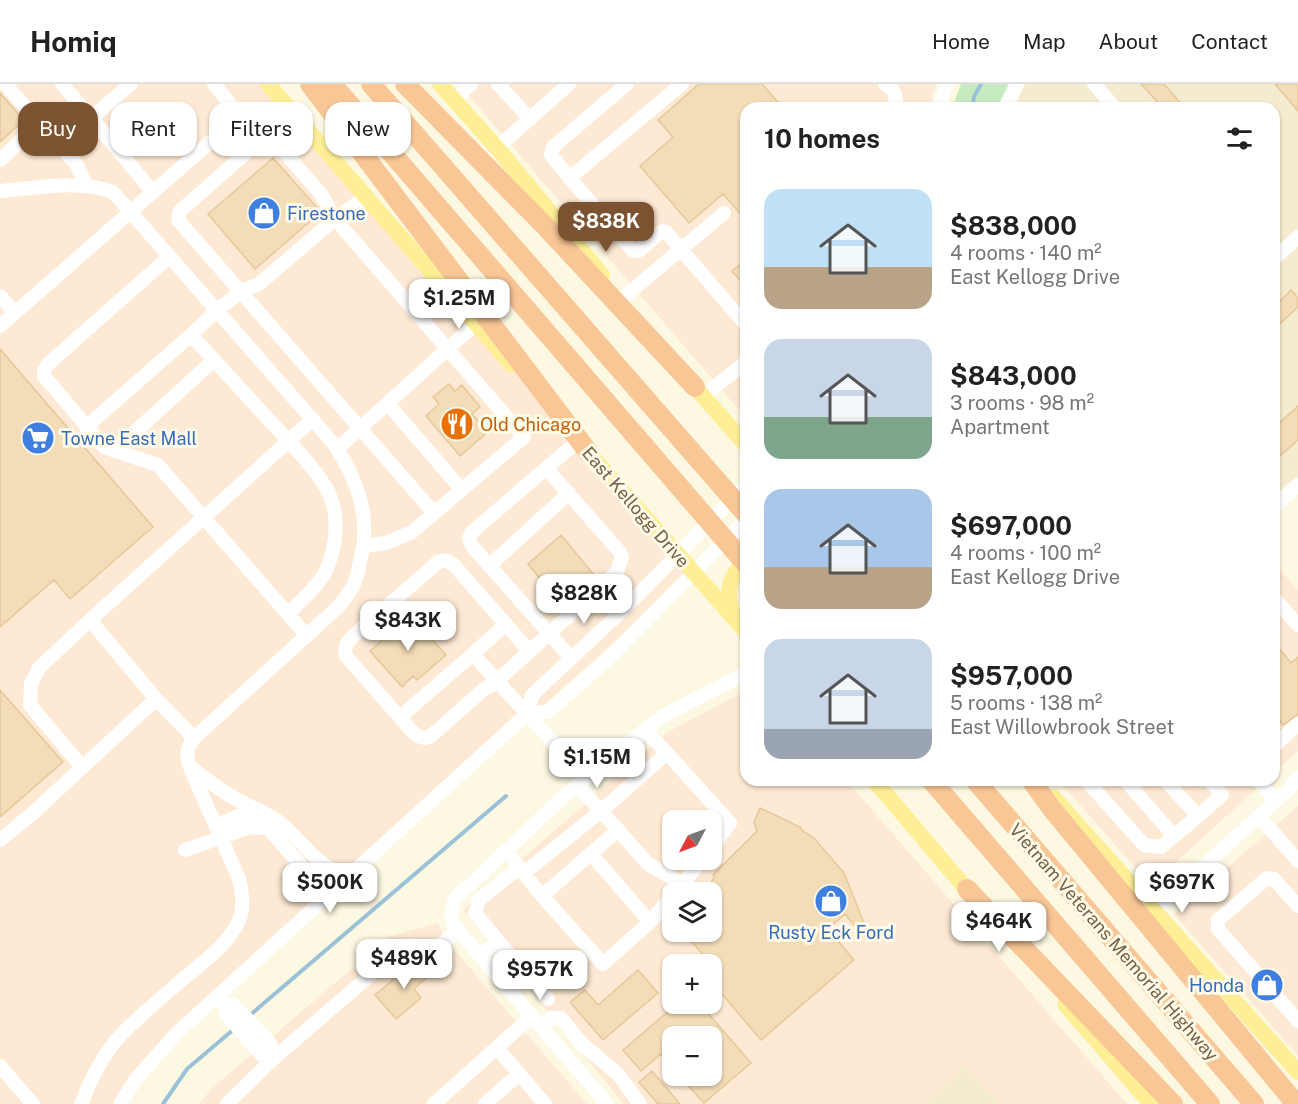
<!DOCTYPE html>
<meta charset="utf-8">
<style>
:root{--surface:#fff;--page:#f2f2f2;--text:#222;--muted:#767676;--line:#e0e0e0;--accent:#7c5330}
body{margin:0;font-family:"Public Sans",sans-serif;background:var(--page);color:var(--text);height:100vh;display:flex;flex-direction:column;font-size:22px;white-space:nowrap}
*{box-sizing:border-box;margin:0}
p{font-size:20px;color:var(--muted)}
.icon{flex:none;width:33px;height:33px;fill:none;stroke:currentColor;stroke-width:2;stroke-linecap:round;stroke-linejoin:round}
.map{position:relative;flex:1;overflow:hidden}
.drawer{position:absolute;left:740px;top:18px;width:540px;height:684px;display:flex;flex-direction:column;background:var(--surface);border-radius:18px;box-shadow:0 2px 4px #0004}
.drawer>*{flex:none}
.top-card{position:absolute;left:18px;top:18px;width:570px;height:54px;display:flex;gap:12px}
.needle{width:39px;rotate:229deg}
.tools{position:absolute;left:662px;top:726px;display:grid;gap:12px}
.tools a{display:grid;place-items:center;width:60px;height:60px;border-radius:12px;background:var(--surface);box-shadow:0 2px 4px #0004;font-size:30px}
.price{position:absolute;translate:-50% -51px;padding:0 14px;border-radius:12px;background:#fff;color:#222;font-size:20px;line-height:39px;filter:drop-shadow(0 2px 3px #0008)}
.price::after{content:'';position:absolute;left:50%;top:36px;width:18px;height:14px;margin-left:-9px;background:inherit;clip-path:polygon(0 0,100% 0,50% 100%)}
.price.current{background:var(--accent);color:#fff}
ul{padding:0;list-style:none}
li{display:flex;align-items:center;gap:18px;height:150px;padding:0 24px}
li span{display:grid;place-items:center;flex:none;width:168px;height:120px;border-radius:18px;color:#555}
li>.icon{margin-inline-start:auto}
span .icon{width:72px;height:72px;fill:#fffc;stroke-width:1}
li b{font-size:26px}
h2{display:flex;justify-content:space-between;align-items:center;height:72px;padding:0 24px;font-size:26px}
.tag{padding:0 21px;border-radius:18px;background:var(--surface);box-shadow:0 2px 4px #0004;font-size:21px;line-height:54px}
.tag.current{background:var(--accent);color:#fff}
header{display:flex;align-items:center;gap:36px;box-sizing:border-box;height:84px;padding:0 30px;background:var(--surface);border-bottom:2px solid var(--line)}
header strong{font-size:28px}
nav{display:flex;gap:33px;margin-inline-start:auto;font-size:21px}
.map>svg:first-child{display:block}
.residential{fill:#f5eccf}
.commercial{fill:#feead4;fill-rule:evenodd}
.green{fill:#c7ebc0}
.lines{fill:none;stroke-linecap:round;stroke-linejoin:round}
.stream{stroke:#9bc1d9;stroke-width:4}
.building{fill:#f3ddb8;stroke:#e6c798;stroke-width:1.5}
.minor{stroke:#fff;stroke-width:14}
.major{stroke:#feef97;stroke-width:16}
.highway{stroke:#f9c696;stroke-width:20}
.labels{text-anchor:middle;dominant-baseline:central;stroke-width:6;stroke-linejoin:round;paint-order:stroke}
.shop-label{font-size:18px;fill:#366cbe;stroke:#fffbe8;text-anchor:start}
.food-label{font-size:18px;fill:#c56008;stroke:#fffbe8;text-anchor:start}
.street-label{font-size:18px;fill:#756247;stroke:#fffbe8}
</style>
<header>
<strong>Homiq</strong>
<nav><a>Home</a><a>Map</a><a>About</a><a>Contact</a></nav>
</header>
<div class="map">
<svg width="1298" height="1020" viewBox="0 0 1298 1020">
<rect width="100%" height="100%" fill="#fdf8e1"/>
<!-- residential -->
<path class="residential" d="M1025 0H1298V410L1288 399 1274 412V24H1014Z
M966 982 999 1020H924Z"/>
<!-- commercial -->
<path class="commercial" d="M0 0H268L692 488 177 949 120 1020H0Z
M459 0H936L929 24H746L745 333Z
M1274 479 1298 506V667L1274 689Z
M745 607 746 696H846L1127 1020H999L966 982 924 1020H624L463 826 668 648ZM672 736H711V776H672ZM672 808H711V848H672ZM672 880H711V920H672ZM672 952H711V992H672Z
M1058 696H1266L1151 801Z
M1298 722V972L1174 830Z
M438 839 444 854 587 1020H199L212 1004 390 852Z"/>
<!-- green -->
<path class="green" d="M961 0H1009L997 24H952Z"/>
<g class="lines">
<!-- stream -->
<path class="stream" d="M972 24 974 13 981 0
M249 932 506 712
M163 1020 187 985 234 945"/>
</g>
<!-- building -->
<path class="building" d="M699 0H762L783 24H746V136L723 110 689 139 640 82 673 53 658 36Z
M1141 0H1164L1185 24H1163Z
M1275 0H1298V27Z
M0 9 24 36 0 58Z
M273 74 321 128 255 185 208 130Z
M746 176V203L732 187Z
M1291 206 1298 214V223L1274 245V223Z
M0 265 153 443 70 515 54 496 0 543Z
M449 300 455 307 462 301 480 323 472 330 488 348 460 372 426 332 439 320 433 313Z
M1298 322V356L1274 377V344Z
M561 451 594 491 575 507 571 504 554 519 538 500 542 497 528 480Z
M411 531 446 571 417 596 413 592 402 603 370 567Z
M1274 558 1291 579 1298 573V630L1283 641 1274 630Z
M0 606 63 678 0 733Z
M760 724 800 743 804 748 813 753 844 789 864 839 857 845 845 830 828 845 854 876 761 956 711 897V880L683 848H711V814L715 810 709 803 714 793 713 791 757 747 754 738Z
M418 875 431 890 414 905 421 914 396 935 375 911Z
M638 886 658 909 603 956 570 918 585 906 598 921Z
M677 920H700L751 979 704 1019 679 992H711V952H672V983L661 970 641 987 623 966Z
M652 987 680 1020H658L639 998Z"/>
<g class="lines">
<!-- minor -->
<path class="minor" d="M5 0 76 80 87 102
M62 0 91 34
M498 0 530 35
M682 0 573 91V98L633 167 640 166 662 147 666 148 746 241
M885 0C895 7 897 11 895 24
M1094 0 1115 24
M454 16 471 0
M938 24 947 0
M1005 24 1017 0
M497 64 569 0
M0 76 40 39
M573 98 551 71 553 63 627 0
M0 107C36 104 79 95 113 108L333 359C357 394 372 435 360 477 359 485 357 493 354 500 350 508 344 516 338 523L194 654C185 666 186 672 191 686L239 795C242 807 244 819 241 831 231 861 197 882 175 902 156 918 137 934 120 952 103 970 90 997 81 1020
M153 108 240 32 214 0
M169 173 48 280 44 287V292L104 363 158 381 307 552
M1274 175 1298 153
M0 212 15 229
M617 219 724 129
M0 242 153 108 91 34 131 0
M703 312 746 278
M388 320 462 406
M86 343 191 251
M337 365 483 233
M115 366 214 276
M546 384 619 467 622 473 617 488 497 597 586 694
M1274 423 1298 401
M364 462 386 459 412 448 524 353 335 135 321 110 272 54 256 60 179 128 178 136 434 429
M489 482 569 409
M1274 514 1298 541
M288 530C297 520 308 511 317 500 335 479 341 438 330 412 324 398 314 386 304 374L191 251 217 226 242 207 259 200 335 135 366 113
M506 540 473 570 497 597 483 606 431 652 425 654 417 652 410 645 346 572C344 564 346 560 351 554L438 478 445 476 453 480 530 568
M571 574 472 462 469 454 472 448 578 357
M156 615 90 536 313 335
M528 629 548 628 607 576 746 436
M400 633 473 570
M1274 662 1298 640
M667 669 730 739 711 764
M82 683 30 621 31 600 39 584 90 536
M191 683C214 702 235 717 263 728
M1086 696 1144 761 1161 763 1174 752 1125 696
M1165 696 1198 732 1222 711 1209 696
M1258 696 1276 717
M1259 732 1298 777
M216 742C230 735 249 726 265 730 281 734 305 765 318 776 327 783 337 788 346 794
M618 746 648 780 682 800
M1174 752 1198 732
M0 756 33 729 156 615 194 654
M185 766 251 743 268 744 327 811
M506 767 542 812 603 880 650 838
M591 770 650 838 672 812
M524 789 601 727 667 669 645 646
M677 807 702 776
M542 812 618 746 577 701
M1298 822 1274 795 1267 794 1218 836V845L1298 937
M1155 826 1289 705 1298 693
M498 857 475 829 479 816 520 783
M480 872 498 857 548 915
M217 912 225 919 233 920 265 953 271 961 273 975 262 971 249 957 225 928V919
M542 943 551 934H561L582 960 618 990 640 1020
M497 964 545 1020
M0 982 33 1020
M120 1020 136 995 177 949 528 629 532 611 621 528 746 401
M227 1020 273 975 404 862C414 860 424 864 434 862 442 862 451 852 458 846
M434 1020 532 932
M485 1020 519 990
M606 1020 598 1009 454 842 451 830 455 815 560 716 661 633 746 589"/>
<!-- major -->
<path class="major" d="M268 0 511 280
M440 0 497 64 602 191
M687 294 746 361
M581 360 746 548
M733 532C726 509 727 494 746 476
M874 696 974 814
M1053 713 1298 988
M1065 920 1151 1020"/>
<!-- highway -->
<path class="highway" d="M310 0 589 369
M332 0 746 480
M371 0 746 430
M405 0 545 142 695 303
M931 696 1210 1020
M975 696 1254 1020
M1031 696 1052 725 1296 1020
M967 805 1173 1020"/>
</g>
<!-- icons -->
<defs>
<g id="shop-disc" transform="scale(1.725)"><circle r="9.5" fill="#3f7fe0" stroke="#fffbe8"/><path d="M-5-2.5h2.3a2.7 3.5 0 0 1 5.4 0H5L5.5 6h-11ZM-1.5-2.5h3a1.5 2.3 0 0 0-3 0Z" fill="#fff"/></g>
<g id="restaurant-disc" transform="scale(1.725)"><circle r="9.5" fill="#e8710a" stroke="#fffbe8"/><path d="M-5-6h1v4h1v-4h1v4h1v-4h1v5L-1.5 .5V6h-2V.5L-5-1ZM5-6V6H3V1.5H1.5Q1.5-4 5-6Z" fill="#fff"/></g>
<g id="supermarket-disc" transform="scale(1.725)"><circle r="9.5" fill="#3f7fe0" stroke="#fffbe8"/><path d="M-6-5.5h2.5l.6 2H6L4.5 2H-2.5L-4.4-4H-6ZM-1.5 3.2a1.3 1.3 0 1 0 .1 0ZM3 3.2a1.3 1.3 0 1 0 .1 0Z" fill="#fff"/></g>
</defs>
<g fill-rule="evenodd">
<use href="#shop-disc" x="264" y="129"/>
<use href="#restaurant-disc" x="457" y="340"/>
<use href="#supermarket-disc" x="38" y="354"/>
<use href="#shop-disc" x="831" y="817"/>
<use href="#shop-disc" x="1267" y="901"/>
</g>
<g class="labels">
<!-- shop labels -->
<g class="shop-label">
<text x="287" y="129">Firestone</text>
<text x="61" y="354">Towne East Mall</text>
<text x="831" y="848" text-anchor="middle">Rusty Eck Ford</text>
<text x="1244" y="901" text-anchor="end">Honda</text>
</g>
<!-- food labels -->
<g class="food-label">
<text x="480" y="340">Old Chicago</text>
</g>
<!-- street labels -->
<g class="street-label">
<text transform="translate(636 423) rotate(49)">East Kellogg Drive</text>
<text transform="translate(1114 858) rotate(49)">Vietnam Veterans Memorial Highway</text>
</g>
</g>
</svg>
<div class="tools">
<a><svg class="needle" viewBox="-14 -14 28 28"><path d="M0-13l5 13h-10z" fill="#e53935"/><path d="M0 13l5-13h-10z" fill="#767676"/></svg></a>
<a><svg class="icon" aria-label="layers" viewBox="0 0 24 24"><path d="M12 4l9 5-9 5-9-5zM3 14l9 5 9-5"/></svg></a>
<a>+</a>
<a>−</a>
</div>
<b class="price current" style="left:606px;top:169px">$838K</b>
<b class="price" style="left:459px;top:246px">$1.25M</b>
<b class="price" style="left:584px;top:541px">$828K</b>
<b class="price" style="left:408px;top:568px">$843K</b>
<b class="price" style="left:597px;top:705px">$1.15M</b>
<b class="price" style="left:330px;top:830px">$500K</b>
<b class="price" style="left:1182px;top:830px">$697K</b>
<b class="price" style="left:999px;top:869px">$464K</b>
<b class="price" style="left:404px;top:906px">$489K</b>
<b class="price" style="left:540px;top:917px">$957K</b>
<div class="top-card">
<a class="tag current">Buy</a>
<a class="tag">Rent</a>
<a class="tag">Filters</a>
<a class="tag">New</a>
</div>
<section class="drawer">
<h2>10 homes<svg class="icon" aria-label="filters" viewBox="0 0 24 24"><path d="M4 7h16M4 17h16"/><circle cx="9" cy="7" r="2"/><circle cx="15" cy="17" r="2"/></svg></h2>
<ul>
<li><span style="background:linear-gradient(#bfe0f5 65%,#b9a48a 0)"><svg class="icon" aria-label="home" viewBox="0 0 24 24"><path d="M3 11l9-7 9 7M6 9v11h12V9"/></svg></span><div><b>$838,000</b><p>4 rooms · 140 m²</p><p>East Kellogg Drive</p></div></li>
<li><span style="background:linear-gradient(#c9d6e8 65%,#7fa58c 0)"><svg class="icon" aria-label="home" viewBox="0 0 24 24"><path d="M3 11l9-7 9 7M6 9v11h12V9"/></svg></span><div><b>$843,000</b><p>3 rooms · 98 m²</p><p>Apartment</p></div></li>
<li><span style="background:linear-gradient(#a9c7e8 65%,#b9a48a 0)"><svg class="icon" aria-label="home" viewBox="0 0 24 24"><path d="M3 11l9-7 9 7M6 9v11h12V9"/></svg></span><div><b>$697,000</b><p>4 rooms · 100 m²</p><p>East Kellogg Drive</p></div></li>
<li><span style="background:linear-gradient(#c9d6e8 75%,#9aa5b1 0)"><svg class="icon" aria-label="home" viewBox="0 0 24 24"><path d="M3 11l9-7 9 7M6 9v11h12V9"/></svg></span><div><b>$957,000</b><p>5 rooms · 138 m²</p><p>East Willowbrook Street</p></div></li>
</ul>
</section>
</div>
